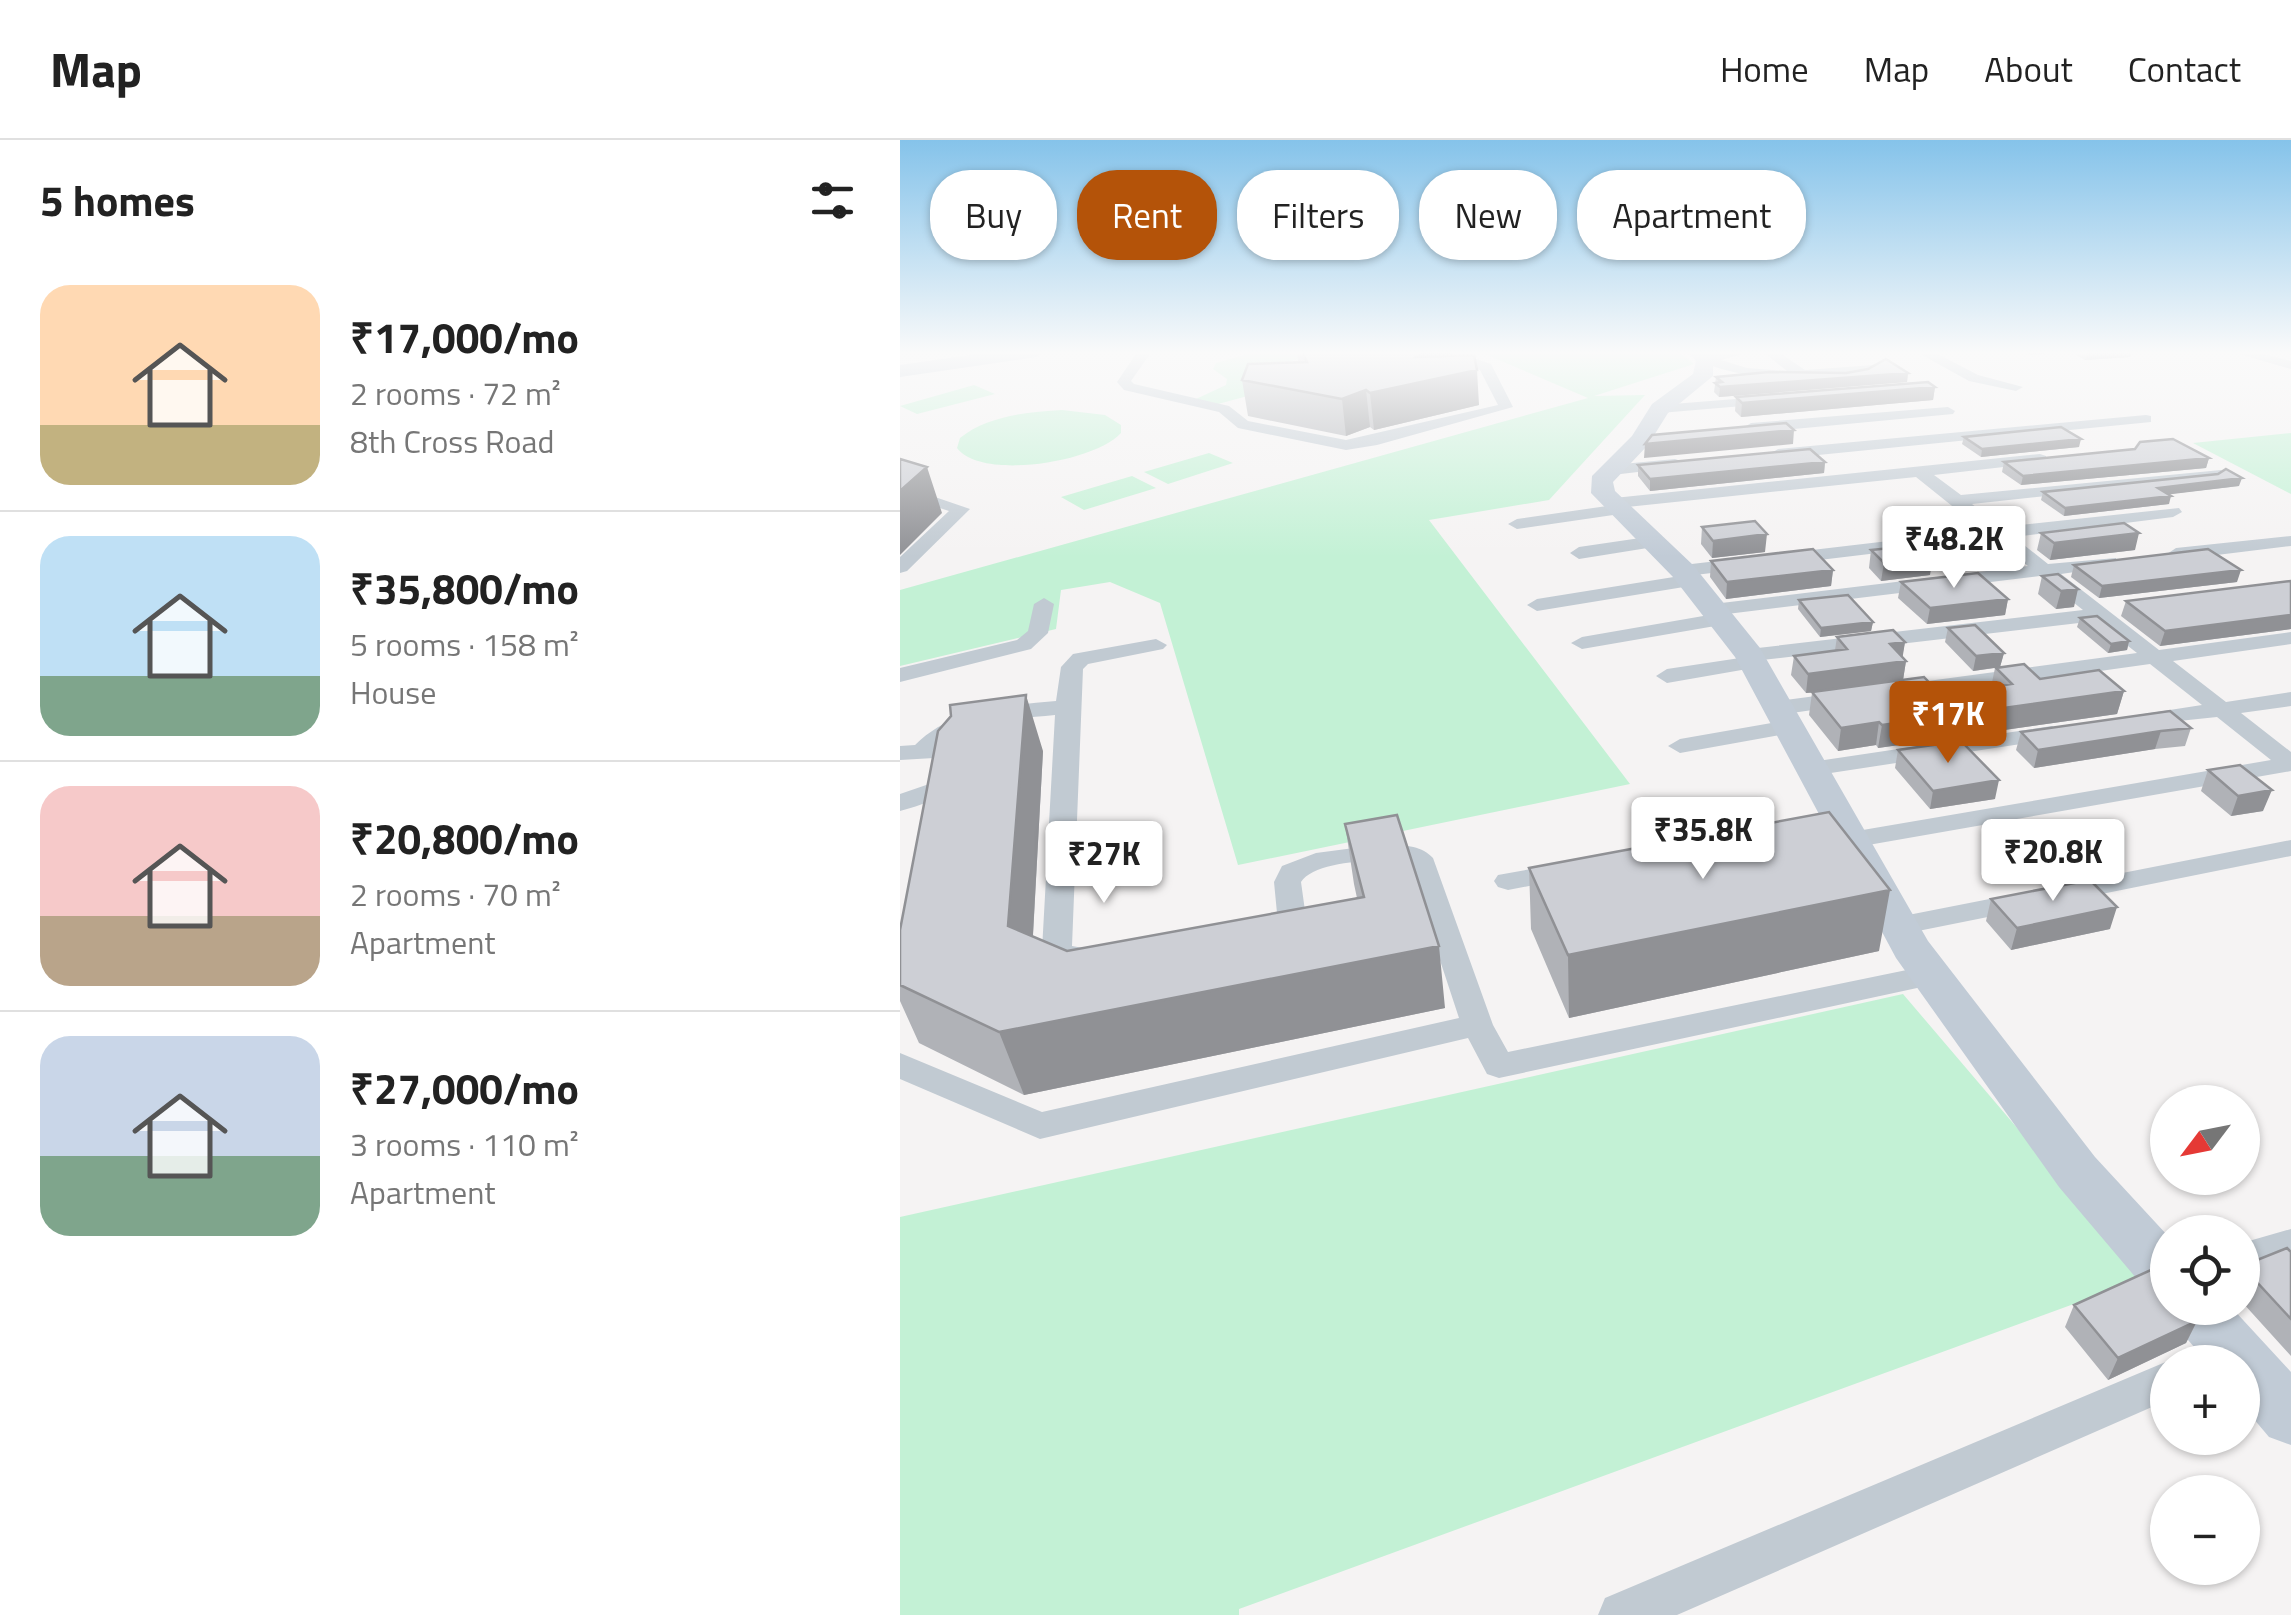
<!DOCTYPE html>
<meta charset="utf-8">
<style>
:root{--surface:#fff;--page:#f2f2f2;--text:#222;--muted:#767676;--line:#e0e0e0;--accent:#b45309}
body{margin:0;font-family:"Titillium Web",sans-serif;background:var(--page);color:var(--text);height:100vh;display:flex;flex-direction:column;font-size:38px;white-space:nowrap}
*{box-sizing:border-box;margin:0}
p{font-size:32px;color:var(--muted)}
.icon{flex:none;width:55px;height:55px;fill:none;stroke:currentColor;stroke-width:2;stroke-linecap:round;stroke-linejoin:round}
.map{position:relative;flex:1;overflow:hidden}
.side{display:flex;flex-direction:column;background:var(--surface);width:900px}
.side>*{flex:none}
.hud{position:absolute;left:30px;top:30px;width:950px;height:90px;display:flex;gap:20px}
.needle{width:65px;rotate:238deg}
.tools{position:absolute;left:1250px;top:945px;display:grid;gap:20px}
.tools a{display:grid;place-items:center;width:110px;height:110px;border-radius:50%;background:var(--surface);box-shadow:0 2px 8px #0004;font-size:50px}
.price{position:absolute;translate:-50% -85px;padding:0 22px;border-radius:10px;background:#fff;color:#222;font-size:32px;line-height:65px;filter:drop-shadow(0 2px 5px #0008)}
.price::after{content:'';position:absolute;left:50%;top:60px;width:30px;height:22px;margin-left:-15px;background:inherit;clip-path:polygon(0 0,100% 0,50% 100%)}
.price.on{background:var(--accent);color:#fff}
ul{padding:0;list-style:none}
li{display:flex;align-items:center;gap:30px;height:250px;padding:0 40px}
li+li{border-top:2px solid var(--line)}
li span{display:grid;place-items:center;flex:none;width:280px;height:200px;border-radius:30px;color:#555}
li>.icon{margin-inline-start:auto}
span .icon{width:120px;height:120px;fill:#fffc;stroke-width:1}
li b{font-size:42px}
h2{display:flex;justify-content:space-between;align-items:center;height:120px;padding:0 40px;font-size:42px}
.chip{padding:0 35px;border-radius:40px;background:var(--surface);box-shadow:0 2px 8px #0004;font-size:35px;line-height:90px}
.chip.on{background:var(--accent);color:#fff}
header{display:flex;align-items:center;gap:60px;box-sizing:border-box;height:140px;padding:0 50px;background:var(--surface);border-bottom:2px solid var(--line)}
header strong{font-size:48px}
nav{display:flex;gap:55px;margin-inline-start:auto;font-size:35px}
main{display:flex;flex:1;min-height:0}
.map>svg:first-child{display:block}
.green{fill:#c3f1d5}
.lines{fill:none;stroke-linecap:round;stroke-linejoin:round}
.street{fill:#c1cad2;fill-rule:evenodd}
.secondary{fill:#c1cbd6;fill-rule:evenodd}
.wall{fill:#b0b2b7}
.shaded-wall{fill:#909195}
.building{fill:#cdcfd5;stroke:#909195;stroke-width:2.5}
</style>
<header>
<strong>Map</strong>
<nav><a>Home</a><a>Map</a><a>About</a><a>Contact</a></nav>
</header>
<main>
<section class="side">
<h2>5 homes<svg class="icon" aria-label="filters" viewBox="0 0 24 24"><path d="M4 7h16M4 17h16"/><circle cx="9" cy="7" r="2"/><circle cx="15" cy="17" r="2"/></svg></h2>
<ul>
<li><span style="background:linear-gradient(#ffd9b3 70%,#c2b280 0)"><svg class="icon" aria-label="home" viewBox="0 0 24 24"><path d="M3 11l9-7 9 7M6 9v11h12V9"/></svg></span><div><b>₹17,000/mo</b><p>2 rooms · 72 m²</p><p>8th Cross Road</p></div></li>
<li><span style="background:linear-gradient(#bfe0f5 70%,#7fa58c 0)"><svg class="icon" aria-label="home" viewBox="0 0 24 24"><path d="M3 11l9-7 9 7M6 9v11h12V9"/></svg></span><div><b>₹35,800/mo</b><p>5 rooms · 158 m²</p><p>House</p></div></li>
<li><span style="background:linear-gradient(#f6c9c9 65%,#b9a48a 0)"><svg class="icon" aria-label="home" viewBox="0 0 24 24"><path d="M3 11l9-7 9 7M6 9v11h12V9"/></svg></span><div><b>₹20,800/mo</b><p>2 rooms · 70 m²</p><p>Apartment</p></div></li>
<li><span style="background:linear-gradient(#c9d6e8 60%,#7fa58c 0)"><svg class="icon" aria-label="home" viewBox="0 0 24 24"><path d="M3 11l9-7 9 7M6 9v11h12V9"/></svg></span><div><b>₹27,000/mo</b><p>3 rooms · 110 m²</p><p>Apartment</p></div></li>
</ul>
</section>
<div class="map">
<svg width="1391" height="1475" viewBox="0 0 1391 1475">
<rect width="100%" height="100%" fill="#f5f3f3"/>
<!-- green -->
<path class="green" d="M358 211 412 214 377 226 355 254 318 264 296 259 326 245 327 239 313 229 316 223Z
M578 211H778L794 224 694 256 745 255 649 360 529 380 730 644 338 725 260 463 210 442 161 450 156 489 0 526V450L688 258Z
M74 245 95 254 17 274 0 266Z
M162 270 205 275 221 285V293C195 322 82 341 57 308L60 298C87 276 127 272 162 270Z
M1391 293V354L1293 303Z
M309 313 333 323 268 344 244 332Z
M232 336 256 348 184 370 161 357Z
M1003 854 1245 1138 339 1469V1475H0V1077Z"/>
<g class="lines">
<!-- street -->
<path class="street" d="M238 211H252L231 241 234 244 329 266 348 281 446 300 598 265 580 230 533 211H553L591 224 613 267 477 305 446 310 338 288 319 272 224 250 217 242Z
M827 211H853L821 220 847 228 887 231 862 211H877L905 230 974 225 981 229C951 248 829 241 799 219Z
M1015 211H1032L1078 235 1123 247 1116 251 1069 241Z
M1329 211H1351L1391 221V229Z
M873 256 878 257V263L760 273 753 269 760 265Z
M1048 267 1055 271 1053 274 851 293 843 288 851 283Z
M1246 275 1251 276V282L878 319 870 314 878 309Z
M1140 314 1146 316V322L1034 335 1061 355 1321 330 1323 333 1315 338 1072 364 1102 387 1279 368 1282 372 1273 377 1114 397 1148 424 1216 418V426L1161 434 1259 510 1391 492V504L1273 521 1326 562 1391 552V566L1341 573 1391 612V631L951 708 942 706 938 700 951 692 1371 620 1317 577 1231 586 1227 581 1231 576 1302 565 1250 524 998 559 987 552 998 545 1237 513 1196 481 862 520 861 527 853 528 767 543 756 536 767 529 840 518 841 510 849 509 1183 470 1140 436 827 474 831 479 821 485 682 509 671 503 682 497 809 475 803 470 813 464 1128 426 1094 399 795 435 800 440 790 446 637 471 627 465 637 459 780 436 773 431 783 425 1082 390 1016 337 727 367 726 373 720 374 617 389 608 384 617 379 707 366 708 359 714 358Z
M775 319 781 321V327L712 335 704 330 712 325Z
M0 345 70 369 7 431 0 433V417L49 371 0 355Z
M754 396 763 402 760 406 679 419 670 413 679 407Z
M1391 396V406L1276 420 1267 414 1276 408Z
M144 458 154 464 148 493 131 509 0 542V528L117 500 128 491 134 464Z
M256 499 267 505 263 509 188 524 183 529 172 806 200 811 205 818 200 825C179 831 155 829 142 810L155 575C116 579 75 579 43 605L65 617 68 630C51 655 29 663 0 671V654L32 643 44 625 34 618 0 620V606L15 605C53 567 106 566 156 561L161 527 173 514Z
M946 552 957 559 954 564 878 575 867 568 878 561Z
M889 580 901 587 897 592 780 613 768 606 780 599Z
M1152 586 1164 593 1160 598 911 636 899 629 911 622Z
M1391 700V716L998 795 988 793 984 786 988 779 998 777Z
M477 705C496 705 520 703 533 718L593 885 608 912 1031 825 1042 828 1046 835 1042 842 1031 845 599 938 587 934 568 898 140 999 0 939V913L142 972 559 878 508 723C484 718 415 720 401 742L406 778 402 784 365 794 355 792 351 785 355 778 377 773 374 742 382 726 416 713Z
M665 723 675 725 679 731 675 737 608 750 598 747 594 741 598 735Z
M1391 1089V1121L1342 1135V1103Z
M1268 1221 1272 1222H1268V1260L777 1475H698L705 1458Z"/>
<!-- secondary -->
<path class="secondary" d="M97 211H146L136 217 0 237V225Z
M787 211H808L813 215V236L768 273 748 305 713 342 715 351 793 425 860 508 1028 801 1195 1017 1268 1096V1159L1248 1152 1159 1047 996 818 835 517 773 437 691 353 692 336 732 296 752 264 793 234 796 221Z
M1267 1168H1332L1391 1232V1305L1369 1297 1342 1265V1222H1307L1276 1186Z"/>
</g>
<!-- wall -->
<path class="wall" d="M397 211H553V216L579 265 474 290 470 287 446 296 348 276 342 240 398 223Z
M1121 211H1232L1230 217 1185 220 1171 212 1128 215Z
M946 233H1008L1007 242 819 257 814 252 816 237Z
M1035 247 1033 260 841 277 835 271 836 257Z
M1064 297 1179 307 1081 317 1062 304Z
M1309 318 1306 328 1121 345 1102 332 1104 322Z
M925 322 924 333 750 351 738 336V325Z
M1339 346 1269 354V364L1164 376 1141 360 1143 352Z
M802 387 865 412 812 418 801 404Z
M1141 393 1235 410 1150 420 1137 410Z
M971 410 1030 435 981 441 969 428Z
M811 421 933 430 931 446 826 459 810 437Z
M1174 425 1337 442 1199 458 1171 437Z
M1158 434 1174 467 1156 469 1138 454 1142 436Z
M1391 441V489L1260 506 1221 476 1226 461Z
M1001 442 1108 459 1105 475 1027 484 998 458Z
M899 460 973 482 971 491 920 497 898 469Z
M1180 478 1229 501 1227 510 1208 513 1177 487Z
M1048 488 1104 513 1100 527 1140 539 1224 551 1217 574 978 608 976 605 938 611 909 575 912 553H906L891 535 894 516 935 510 937 497 1005 502 1002 517 1006 521 1003 540 1041 555 1091 547 1095 528 1073 531 1045 502Z
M1291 588 1285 606 1255 609 1134 628 1116 610 1121 592Z
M998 610 1095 659 1030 669 995 628Z
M143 611 133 796 167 811 457 758 454 744 445 684 545 868 124 955 19 903 0 861V790Z
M1308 630 1363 671 1331 676 1301 651Z
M629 728 979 811 669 878 631 789Z
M1091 759 1210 789 1111 810 1086 781Z
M1391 1112V1216L1342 1162V1125Z
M1174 1165 1297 1181 1286 1203 1208 1240 1165 1187Z"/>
<!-- shaded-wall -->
<path class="shaded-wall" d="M526 211H553L554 229 577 230 579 265 474 290 470 253Z
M1129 211H1171L1128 215Z
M1187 211H1232L1230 217 1185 220Z
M1008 233 1007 242 819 257 820 247Z
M1035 247 1033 260 841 277 842 263Z
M466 250 470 287 446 296 442 259Z
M894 290 893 304 744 318 745 304Z
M1181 299 1179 307 1081 317 1082 309Z
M1309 318 1306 328 1121 345 1123 336Z
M925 322 924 333 750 351V339Z
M27 327 42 373 0 415V351Z
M1342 338 1339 346 1256 356 1258 348Z
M1271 356 1269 364 1164 376 1165 368Z
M1239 393 1235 410 1150 420 1154 403Z
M867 394 865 412 812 418 813 401Z
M1033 417 1030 435 981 441 984 423Z
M933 430 931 446 826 459 827 442Z
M1341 430 1337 442 1199 458 1202 446Z
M1178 449 1174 467 1156 469 1161 451Z
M1108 459 1105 475 1027 484 1030 468Z
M1391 475V489L1260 506 1265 491Z
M973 482 971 491 920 497 921 488Z
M1229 501 1227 510 1208 513 1211 504Z
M1005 502 1002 521 990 504Z
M1104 513 1100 527 1073 531 1076 516Z
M1006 521 1003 540 906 553 908 534Z
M1224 551 1217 574 978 608 982 585Z
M126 555 143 611 130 848 108 786Z
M979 582 976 605 938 611 941 588Z
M1261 591 1255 609 1134 628 1138 610Z
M1099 640 1095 659 1030 669 1033 651Z
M1372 650 1363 671 1331 676 1338 656Z
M990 750 979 811 669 878 668 815Z
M1217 767 1210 789 1111 810 1117 788Z
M539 806 545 868 124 955 99 892Z
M1297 1181 1286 1203 1208 1240 1218 1218Z"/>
<!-- building -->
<path class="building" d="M402 211H526L516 217 574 215 577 230 470 253 466 250 442 259 342 240 348 224 407 222Z
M986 219 1008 233 820 247 815 243 822 242 816 237 869 232 946 233 968 229Z
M1028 242 1035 247 842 263 836 257Z
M886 283 894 290 745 304 752 295Z
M1161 287 1181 299 1082 309 1064 297Z
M1273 299 1309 318 1123 336 1104 322 1235 309 1240 302Z
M910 309 925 322 750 339 738 325Z
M0 319 27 327 0 351Z
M1326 329 1342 338 1258 348 1271 356 1165 368 1143 352 1318 334Z
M855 381 867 394 813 401 802 387Z
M1224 383 1239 393 1154 403 1141 393Z
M1020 405 1033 417 984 423 971 410Z
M913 409 933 430 827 442 811 421Z
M1308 409 1341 430 1202 446 1174 425Z
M1078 433 1108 459 1030 468 1001 442Z
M1158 434 1178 449 1161 451 1142 436Z
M1391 441V475L1265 491 1226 461Z
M948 455 973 482 921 488 899 460Z
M1197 476 1229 501 1211 504 1180 478Z
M1075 485 1104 513 1076 516 1048 488Z
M993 490 1005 502 990 504 1006 521 908 534 894 516 947 509 937 497Z
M1124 524 1140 539 1199 530 1224 551 982 585 979 582 941 588 912 552 1024 537 1041 555 1112 544 1096 528Z
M126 555 108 786 167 811 464 757 445 684 497 675 539 806 99 892 0 845V790L38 591 51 576 50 565Z
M1270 571 1291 588 1261 591 1138 610 1121 592Z
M1061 601 1099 640 1033 651 998 610Z
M1340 625 1372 650 1338 656 1308 630Z
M929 672 990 750 668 815 629 728Z
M1190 740 1217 767 1117 788 1091 759Z
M1387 1108 1391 1112V1179L1342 1126Z
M1253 1129 1268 1146V1168H1286L1297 1181 1218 1218 1174 1165Z"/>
<!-- sky -->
<linearGradient id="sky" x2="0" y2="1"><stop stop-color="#85c3ea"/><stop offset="0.51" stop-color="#fafafa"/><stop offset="1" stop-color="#fafafa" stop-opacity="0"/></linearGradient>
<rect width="1391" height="417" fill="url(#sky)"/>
</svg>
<div class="tools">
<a><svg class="needle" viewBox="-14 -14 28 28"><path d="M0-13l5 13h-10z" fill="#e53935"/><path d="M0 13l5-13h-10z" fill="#767676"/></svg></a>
<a><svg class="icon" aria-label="locate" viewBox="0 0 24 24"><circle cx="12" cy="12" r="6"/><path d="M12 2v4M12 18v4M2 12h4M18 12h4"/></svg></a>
<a>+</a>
<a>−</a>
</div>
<b class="price" style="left:1054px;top:451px">₹48.2K</b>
<b class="price on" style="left:1048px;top:626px">₹17K</b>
<b class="price" style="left:803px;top:742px">₹35.8K</b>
<b class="price" style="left:1153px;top:764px">₹20.8K</b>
<b class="price" style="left:204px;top:766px">₹27K</b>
<div class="hud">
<a class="chip">Buy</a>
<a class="chip on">Rent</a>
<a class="chip">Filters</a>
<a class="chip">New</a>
<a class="chip">Apartment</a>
</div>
</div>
</main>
